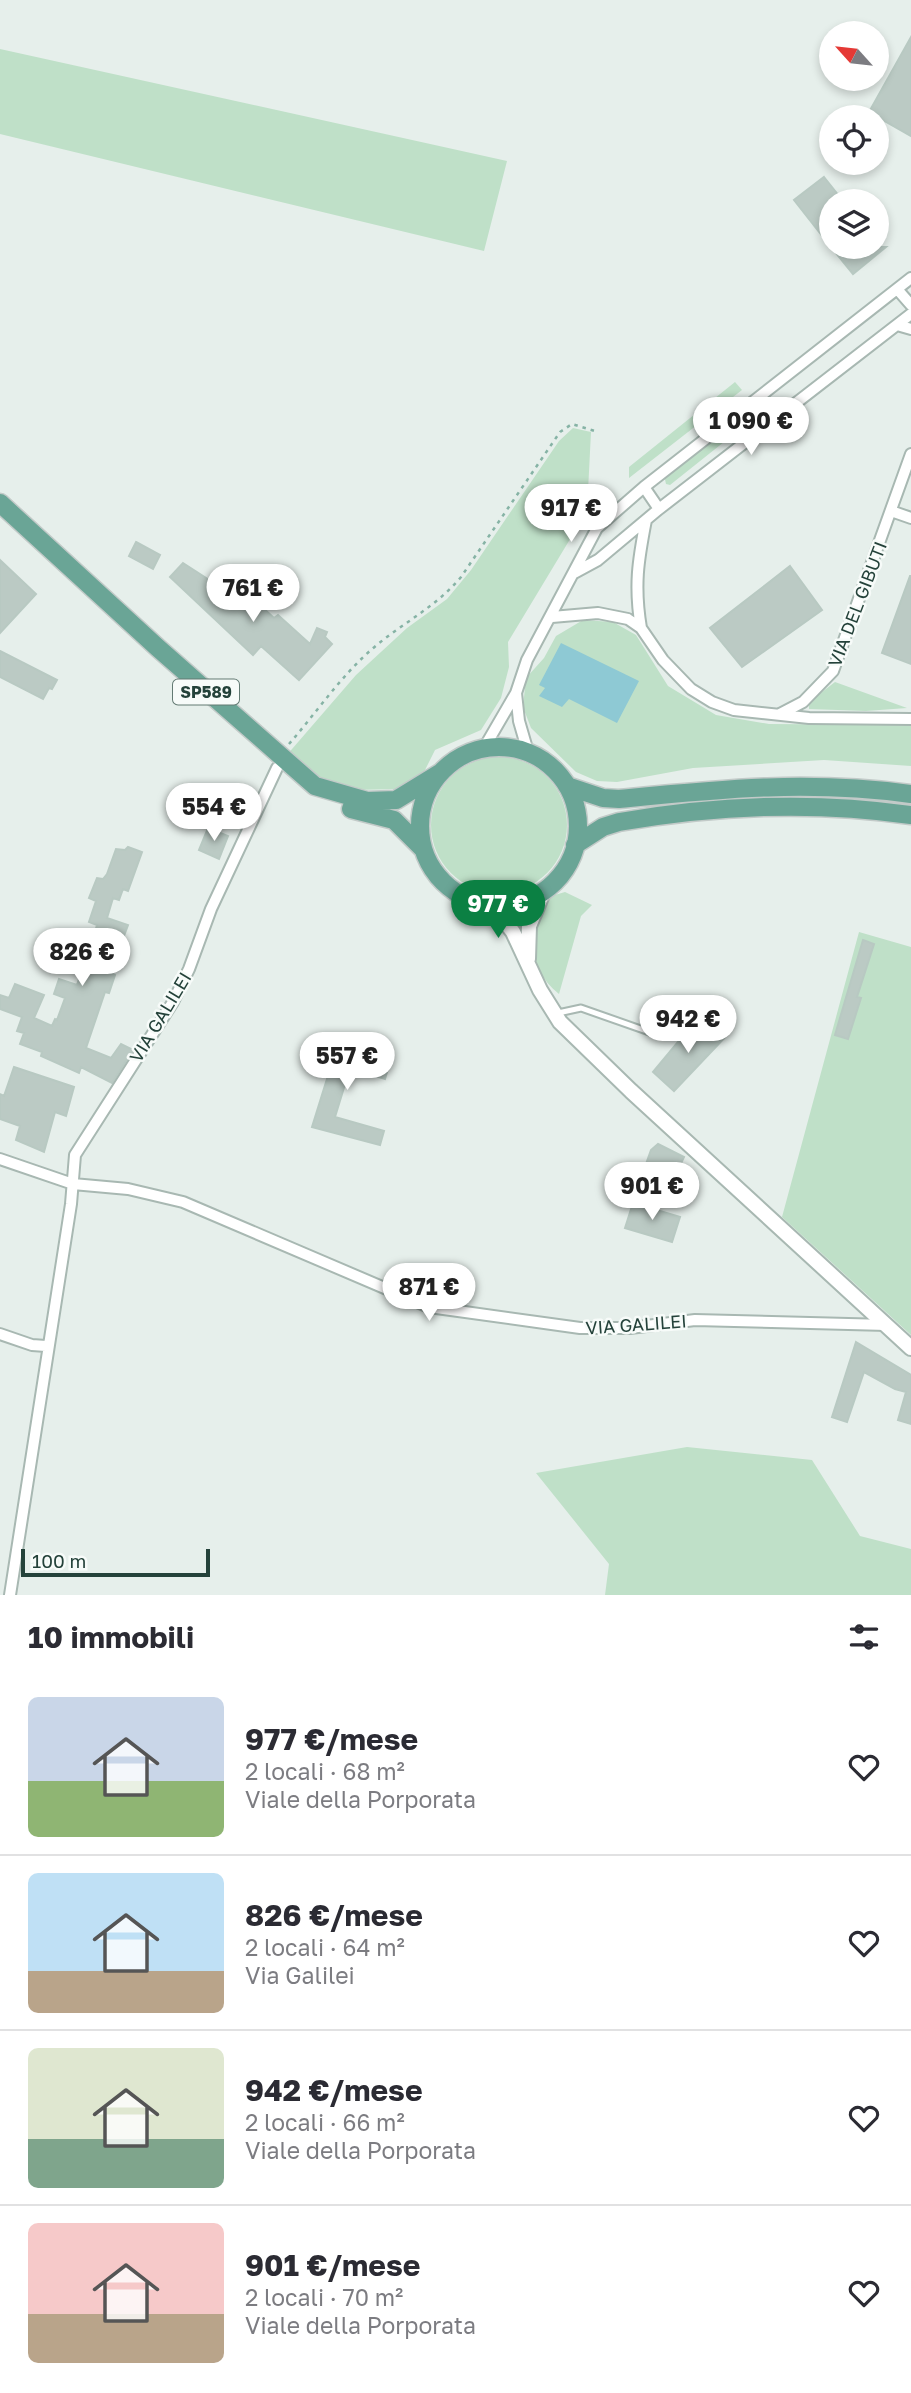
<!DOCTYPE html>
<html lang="it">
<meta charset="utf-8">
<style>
:root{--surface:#fff;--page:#f7f7f7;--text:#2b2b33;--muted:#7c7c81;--line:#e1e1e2;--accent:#0b8043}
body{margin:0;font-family:"Golos Text",sans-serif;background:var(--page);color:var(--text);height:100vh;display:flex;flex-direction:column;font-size:26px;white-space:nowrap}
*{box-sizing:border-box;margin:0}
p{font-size:23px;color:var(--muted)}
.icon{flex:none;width:38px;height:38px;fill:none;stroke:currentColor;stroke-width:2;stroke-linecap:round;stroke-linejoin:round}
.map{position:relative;height:1595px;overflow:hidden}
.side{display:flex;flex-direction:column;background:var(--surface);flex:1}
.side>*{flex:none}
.needle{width:46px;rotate:297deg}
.controls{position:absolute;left:819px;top:21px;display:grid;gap:14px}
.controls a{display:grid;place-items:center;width:70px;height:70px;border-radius:50%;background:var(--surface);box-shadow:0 4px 10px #0003;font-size:35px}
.scale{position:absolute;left:21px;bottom:18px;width:189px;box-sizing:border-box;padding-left:7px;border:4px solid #24423a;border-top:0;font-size:19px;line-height:24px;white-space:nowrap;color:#24423a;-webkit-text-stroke:5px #f7fbf9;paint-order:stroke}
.price{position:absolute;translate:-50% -60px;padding:0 16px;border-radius:24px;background:#fff;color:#222;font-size:23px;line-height:46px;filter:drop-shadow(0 2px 4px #0008)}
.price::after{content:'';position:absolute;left:50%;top:42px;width:21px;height:16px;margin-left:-10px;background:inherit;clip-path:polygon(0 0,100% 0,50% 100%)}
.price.current{background:var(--accent);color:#fff}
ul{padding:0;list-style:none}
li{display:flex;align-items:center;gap:21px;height:175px;padding:0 28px}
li+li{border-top:2px solid var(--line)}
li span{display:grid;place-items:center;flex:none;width:196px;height:140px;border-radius:10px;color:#555}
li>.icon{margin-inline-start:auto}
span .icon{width:84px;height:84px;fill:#fffc;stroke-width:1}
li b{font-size:30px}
h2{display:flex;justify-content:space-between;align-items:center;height:84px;padding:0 28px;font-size:30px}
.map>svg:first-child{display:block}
.green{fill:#bfe0c8}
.water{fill:#8ec9d4}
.building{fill:#bbcac4;stroke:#b8c9c2;stroke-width:2}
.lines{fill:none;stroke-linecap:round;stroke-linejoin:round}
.service-casing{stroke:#a8b8b2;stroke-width:9}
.minor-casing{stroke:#a8b8b2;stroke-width:14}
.tertiary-casing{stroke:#a8b8b2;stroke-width:18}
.primary-casing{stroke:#c2cac8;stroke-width:21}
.path{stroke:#86b3a5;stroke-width:2.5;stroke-dasharray:3.5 5;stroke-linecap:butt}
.service{stroke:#fff;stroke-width:5}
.minor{stroke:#fff;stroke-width:10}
.tertiary{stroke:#fff;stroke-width:14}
.primary{stroke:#6aa596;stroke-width:18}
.labels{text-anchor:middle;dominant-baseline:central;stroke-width:5;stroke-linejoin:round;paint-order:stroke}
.shield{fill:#f7fbf9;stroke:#637a73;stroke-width:2}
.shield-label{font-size:16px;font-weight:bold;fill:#24423a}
.street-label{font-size:18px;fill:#24423a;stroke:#f7fbf9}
</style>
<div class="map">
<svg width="911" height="1595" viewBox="0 0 911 1595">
<rect width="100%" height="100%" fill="#e6efeb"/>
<!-- green -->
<path class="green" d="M0 49 507 161 484 251 0 134Z
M735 382 742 390 629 478V467Z
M732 423 739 430 670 485 666 484 664 475Z
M573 428 591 432 587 511 508 642 509 667 501 698 481 730 435 750 425 770 400 789 351 790 308 775 286 756 356 675 407 628 447 599 471 570 559 441Z
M583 620 613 622 636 635 668 686 716 715 769 724 911 725V766L824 760 693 768 617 782 597 781 576 772 531 728 523 707 526 678 544 658 556 636Z
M835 682 907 708 866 711 809 709V702Z
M431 825a68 68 0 1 1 136 0a68 68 0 1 1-136 0Z
M565 892 592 905 581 916 559 994C526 968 528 930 548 897Z
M859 932 911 947V1335L782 1217Z
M687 1447 812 1460 860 1536 911 1549V1595H605L609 1564 536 1473Z"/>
<!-- water -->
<path class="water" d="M561 643 639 681 617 723 569 699 562 707 539 696 545 688 539 685Z"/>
<!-- building -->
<path class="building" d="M911 37V136L869 112Z
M824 177 843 201H831V247L794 200Z
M831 247H886L853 274Z
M136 542 160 555 153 569 129 556Z
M0 560 36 594 0 633Z
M183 563 217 585 219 583 237 599 241 595 258 610 262 607 274 618 278 615 310 644 317 628 327 632 325 637 332 644 299 680 261 646 253 655 170 577Z
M790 566 822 610 742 667 710 628Z
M910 576H911V664L882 653Z
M0 651 57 680 52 689 49 688 43 699 0 677Z
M208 828 228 836 219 859 199 850Z
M128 847 142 852 128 891 123 889 119 900 113 898 107 918 128 925 110 973 115 975 109 993 105 992 86 1048 111 1058 121 1044 133 1050 112 1083 81 1067 79 1073 41 1056 42 1052 20 1044 24 1033 17 1031 22 1017 0 1009V995L9 998 15 984 44 995 34 1018 52 1026 55 1019 57 1020 65 998 54 994 59 979 77 985 86 958 97 962 106 936 95 932 97 925 89 922 96 901 89 898 97 878 103 879 107 874 116 849 125 850Z
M863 940 874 944 857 997 861 998 848 1039 835 1035Z
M692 1025 729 1033 674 1091 653 1072Z
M331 1043 390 1062 385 1079 350 1068 335 1117 384 1131 380 1145 312 1127 331 1066 324 1064Z
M14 1067 74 1087 66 1116 55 1112 44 1152 16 1140 20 1126 0 1119V1094L4 1096Z
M658 1144 684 1157 676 1174 665 1184 646 1164 651 1150Z
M633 1203 680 1217 672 1242 625 1228Z
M856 1342 911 1375V1424L898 1420 906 1392 895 1389 864 1372 847 1422 832 1417Z"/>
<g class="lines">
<!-- service casing -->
<g class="service-casing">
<path id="service" d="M558 1013 581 1008 655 1034"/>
</g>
<!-- minor casing -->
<g class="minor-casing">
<path id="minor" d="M897 289 911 305
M897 325 911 329
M644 487 659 509
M891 511 911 518
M574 573 598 560 659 509 911 314
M552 617 598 613 628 619 641 628 663 660 691 689 712 702 734 710 809 718 911 719
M641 628C634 586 638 561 646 520
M516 693 519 721 528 752
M780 714 803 702 833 671 911 454
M484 748 516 693 527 660 597 528 644 487 911 278
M0 1159 73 1184 128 1189 183 1202 429 1307 580 1328H630L695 1320 887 1325
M0 1334 32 1345 46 1346
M10 1595 71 1204 75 1155 173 1002 189 969 211 909 277 768"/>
</g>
<!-- tertiary casing -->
<g class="tertiary-casing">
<path id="tertiary" d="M492 905 513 932 540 990 560 1022 631 1091 911 1348
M528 959 529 926 544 890"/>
</g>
<!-- primary casing -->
<g class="primary-casing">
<path id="primary" d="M0 503 158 648 315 786 367 801 396 800 440 773
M420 826a79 79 0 1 1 158 0a79 79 0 1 1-158 0Z
M567 786 603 798 619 799C721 789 808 780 911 794
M351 809 394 820 422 848
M575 845 603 827 619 822C717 805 813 801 911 815"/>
</g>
<!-- path -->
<path class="path" d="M289 744C316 713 341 676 372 649 402 623 435 608 461 577L560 432 572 424 598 432"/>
<!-- service -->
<use href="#service" class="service"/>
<!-- minor -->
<use href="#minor" class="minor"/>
<!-- tertiary -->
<use href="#tertiary" class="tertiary"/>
<!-- primary -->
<use href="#primary" class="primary"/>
</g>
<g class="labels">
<!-- shield labels -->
<rect class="shield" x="173" y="679.5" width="66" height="25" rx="5"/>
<g class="shield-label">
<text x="206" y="692">SP589</text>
</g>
<!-- street labels -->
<g class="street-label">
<text transform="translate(857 604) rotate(-69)">VIA DEL GIBUTI</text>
<text transform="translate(160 1017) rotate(-59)">VIA GALILEI</text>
<text transform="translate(636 1324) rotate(-4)">VIA GALILEI</text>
</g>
</g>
</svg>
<div class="controls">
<a><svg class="needle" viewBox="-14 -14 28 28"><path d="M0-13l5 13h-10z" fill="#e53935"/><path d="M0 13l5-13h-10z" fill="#7c7c81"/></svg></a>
<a><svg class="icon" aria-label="locate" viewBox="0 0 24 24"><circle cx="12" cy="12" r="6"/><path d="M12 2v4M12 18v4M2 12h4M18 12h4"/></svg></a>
<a><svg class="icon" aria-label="layers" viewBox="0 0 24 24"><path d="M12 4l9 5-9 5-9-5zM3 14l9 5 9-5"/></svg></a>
</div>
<div class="scale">100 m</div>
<b class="price" style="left:751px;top:457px">1 090 €</b>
<b class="price" style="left:571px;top:544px">917 €</b>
<b class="price" style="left:253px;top:624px">761 €</b>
<b class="price" style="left:214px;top:843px">554 €</b>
<b class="price current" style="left:498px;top:940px">977 €</b>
<b class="price" style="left:82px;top:988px">826 €</b>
<b class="price" style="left:688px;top:1055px">942 €</b>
<b class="price" style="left:347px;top:1092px">557 €</b>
<b class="price" style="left:652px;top:1222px">901 €</b>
<b class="price" style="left:429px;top:1323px">871 €</b>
</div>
<section class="side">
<h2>10 immobili<svg class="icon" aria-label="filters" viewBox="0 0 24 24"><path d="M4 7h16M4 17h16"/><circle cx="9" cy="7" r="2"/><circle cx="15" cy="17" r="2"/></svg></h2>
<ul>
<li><span style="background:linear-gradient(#c9d6e8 60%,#8fb573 0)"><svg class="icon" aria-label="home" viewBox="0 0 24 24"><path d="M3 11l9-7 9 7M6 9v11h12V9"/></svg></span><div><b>977 €/mese</b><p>2 locali · 68 m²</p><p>Viale della Porporata</p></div><svg class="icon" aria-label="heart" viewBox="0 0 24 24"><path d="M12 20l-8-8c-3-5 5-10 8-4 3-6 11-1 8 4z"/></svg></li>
<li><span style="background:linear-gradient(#bfe0f5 70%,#b9a48a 0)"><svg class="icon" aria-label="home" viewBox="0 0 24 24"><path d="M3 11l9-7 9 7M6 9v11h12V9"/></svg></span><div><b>826 €/mese</b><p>2 locali · 64 m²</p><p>Via Galilei</p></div><svg class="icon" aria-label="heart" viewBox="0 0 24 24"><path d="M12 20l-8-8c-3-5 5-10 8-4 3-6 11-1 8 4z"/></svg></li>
<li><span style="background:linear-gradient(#dfe7d0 65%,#7fa58c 0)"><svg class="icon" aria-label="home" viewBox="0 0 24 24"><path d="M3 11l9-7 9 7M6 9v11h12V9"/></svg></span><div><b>942 €/mese</b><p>2 locali · 66 m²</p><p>Viale della Porporata</p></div><svg class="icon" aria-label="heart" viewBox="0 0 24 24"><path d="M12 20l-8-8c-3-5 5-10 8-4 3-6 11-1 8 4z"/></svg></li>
<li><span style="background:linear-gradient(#f6c9c9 65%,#b9a48a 0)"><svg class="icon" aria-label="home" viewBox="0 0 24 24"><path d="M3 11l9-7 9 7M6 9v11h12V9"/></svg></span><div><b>901 €/mese</b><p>2 locali · 70 m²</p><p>Viale della Porporata</p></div><svg class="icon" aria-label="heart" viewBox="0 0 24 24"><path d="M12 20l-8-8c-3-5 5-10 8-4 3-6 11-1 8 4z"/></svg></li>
</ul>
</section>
